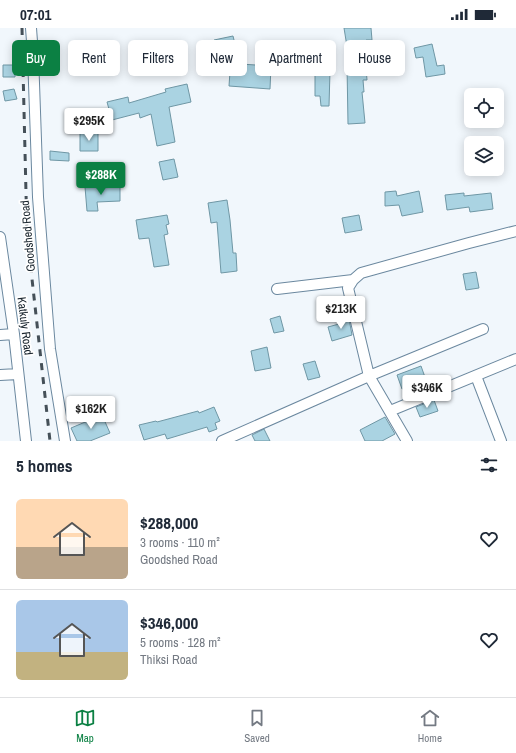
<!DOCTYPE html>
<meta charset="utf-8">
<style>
:root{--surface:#fff;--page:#f2f2f3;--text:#1f2937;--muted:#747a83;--line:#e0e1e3;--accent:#0b8043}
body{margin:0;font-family:"Archivo Narrow",sans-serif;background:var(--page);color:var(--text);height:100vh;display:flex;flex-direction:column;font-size:15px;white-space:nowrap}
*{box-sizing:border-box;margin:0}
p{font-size:13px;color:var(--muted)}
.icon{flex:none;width:22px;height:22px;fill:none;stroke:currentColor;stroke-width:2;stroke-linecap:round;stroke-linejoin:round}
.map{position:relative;height:413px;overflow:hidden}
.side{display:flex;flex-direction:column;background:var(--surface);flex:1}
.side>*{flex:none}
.hud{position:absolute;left:12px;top:12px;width:492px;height:36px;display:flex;gap:8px}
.fabs{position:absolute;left:464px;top:60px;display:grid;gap:8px}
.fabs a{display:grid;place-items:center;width:40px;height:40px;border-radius:6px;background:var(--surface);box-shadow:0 2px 10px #0003;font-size:20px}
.price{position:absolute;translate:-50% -34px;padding:0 9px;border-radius:4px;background:#fff;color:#222;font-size:13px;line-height:26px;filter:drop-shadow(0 1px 2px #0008)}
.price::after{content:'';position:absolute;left:50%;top:24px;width:12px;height:9px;margin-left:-6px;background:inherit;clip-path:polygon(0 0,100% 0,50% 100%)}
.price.selected{background:var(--accent);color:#fff}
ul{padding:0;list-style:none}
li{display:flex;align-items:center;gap:12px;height:100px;padding:0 16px}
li+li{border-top:1px solid var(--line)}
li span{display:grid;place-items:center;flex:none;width:112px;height:80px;border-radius:6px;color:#555}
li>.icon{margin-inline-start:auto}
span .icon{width:48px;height:48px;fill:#fffc;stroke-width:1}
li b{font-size:17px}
h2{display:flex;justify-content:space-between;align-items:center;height:48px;padding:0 16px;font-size:17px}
.chip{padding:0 14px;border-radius:6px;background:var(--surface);box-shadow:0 2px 10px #0003;font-size:14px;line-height:36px}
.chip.selected{background:var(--accent);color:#fff}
.status{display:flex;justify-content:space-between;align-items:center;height:28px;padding:0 20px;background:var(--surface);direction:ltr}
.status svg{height:11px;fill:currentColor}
.dock{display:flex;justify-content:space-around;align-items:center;height:56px;border-top:1px solid var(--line);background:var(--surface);font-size:11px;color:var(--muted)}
.dock a{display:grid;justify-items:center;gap:2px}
.dock .selected{color:var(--accent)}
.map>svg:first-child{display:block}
.building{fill:#aad3e2;stroke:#6f97a5}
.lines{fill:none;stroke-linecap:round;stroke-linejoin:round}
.minor-casing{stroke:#6b889f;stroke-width:12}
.minor{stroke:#fff;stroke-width:10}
.rail{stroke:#455058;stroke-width:3;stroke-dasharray:7 7;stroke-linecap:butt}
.labels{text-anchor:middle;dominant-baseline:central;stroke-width:3.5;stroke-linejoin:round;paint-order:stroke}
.street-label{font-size:12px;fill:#19252e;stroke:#fff}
</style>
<div class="status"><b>07:01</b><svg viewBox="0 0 49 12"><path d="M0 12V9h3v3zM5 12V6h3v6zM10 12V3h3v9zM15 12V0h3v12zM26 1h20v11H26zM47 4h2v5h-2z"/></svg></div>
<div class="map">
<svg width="516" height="413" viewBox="0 0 516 413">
<rect width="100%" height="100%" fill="#f1f7fc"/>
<!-- building -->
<path class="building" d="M344 0H371L372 12H366L368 27H365L367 52H363L364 64H362L365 95 348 96 347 37H350Z
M233 8 240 36 271 38 270 61 229 58 231 29 218 32 214 12Z
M432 16 437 38 444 37 445 46 426 49 423 29 416 30 414 20Z
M166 20 170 33 150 38 147 24Z
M3 37H15V49H3Z
M315 43H330L329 78H321L320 68H315Z
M187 56 191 74 169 79 175 114 157 118 151 86 140 90 139 85 112 92 107 74 128 69 129 75 166 64 165 61Z
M14 61 17 71 5 73 3 63Z
M80 104H98V123H80Z
M50 123 69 125V133L50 132Z
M174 131 178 149 163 152 159 134Z
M96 158V160L120 159V173L97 174 98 183H87L85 159Z
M396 163 397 168 419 163 423 184 402 188 399 177 385 178V164Z
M464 165V168L491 165 493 181 470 184 469 179 447 182 445 167Z
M227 172 230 192 233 225H236L237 243 221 245 217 194 211 195 208 175Z
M167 187 169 196 166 197 168 206 164 207 169 237 154 239 149 210 139 211 136 192Z
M359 187 362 202 345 205 342 190Z
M476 244 479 260 466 262 463 246Z
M280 288 284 303 274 305 270 291Z
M349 291 352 307 332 313 328 299 339 296V294Z
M267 319 271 340 255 343 251 323Z
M315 333 320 349 308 352 303 336Z
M421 338 426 352 402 361 397 347Z
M434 372 438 383 420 389 416 379Z
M214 379 220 393 215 395 217 401 209 404 207 399 167 411 165 406 144 412 139 397 156 393 157 394 198 383 199 385Z
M102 387 110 405 90 413H77L71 400Z
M385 389 395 406 382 413H365L360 402Z
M264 401 270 413H255L252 407Z"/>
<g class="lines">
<!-- minor casing -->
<g class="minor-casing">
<path id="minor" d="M31 0 33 27 38 169 50 321 65 413
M0 209 14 306 26 413
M277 261 353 252
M0 307 14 306
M0 347 18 346
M476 348 501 413
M390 383 516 331
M222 413 369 348 483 301
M407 413 369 348 348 260 353 252 361 245 469 215 516 203"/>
</g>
<!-- minor -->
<use href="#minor" class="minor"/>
<!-- rail -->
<path class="rail" d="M22 0 27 206 50 413"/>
</g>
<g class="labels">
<!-- street labels -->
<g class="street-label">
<text transform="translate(28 208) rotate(-95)">Goodshed Road</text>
<text transform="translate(25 298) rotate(83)">Katkuly Road</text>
</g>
</g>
</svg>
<div class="fabs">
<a><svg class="icon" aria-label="locate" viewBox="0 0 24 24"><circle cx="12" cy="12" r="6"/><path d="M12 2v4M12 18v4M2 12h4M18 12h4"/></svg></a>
<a><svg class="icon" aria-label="layers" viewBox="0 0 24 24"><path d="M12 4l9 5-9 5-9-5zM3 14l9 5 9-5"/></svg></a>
</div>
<b class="price" style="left:89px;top:114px">$295K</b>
<b class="price selected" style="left:101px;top:168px">$288K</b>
<b class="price" style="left:341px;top:302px">$213K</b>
<b class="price" style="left:427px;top:381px">$346K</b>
<b class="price" style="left:91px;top:402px">$162K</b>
<div class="hud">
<a class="chip selected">Buy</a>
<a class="chip">Rent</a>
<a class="chip">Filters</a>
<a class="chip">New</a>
<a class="chip">Apartment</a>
<a class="chip">House</a>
</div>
</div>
<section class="side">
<h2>5 homes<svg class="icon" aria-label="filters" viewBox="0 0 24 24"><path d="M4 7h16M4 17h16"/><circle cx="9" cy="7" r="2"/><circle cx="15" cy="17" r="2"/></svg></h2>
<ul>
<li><span style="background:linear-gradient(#ffd9b3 60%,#b9a48a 0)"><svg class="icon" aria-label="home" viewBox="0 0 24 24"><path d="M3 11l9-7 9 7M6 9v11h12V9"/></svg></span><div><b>$288,000</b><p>3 rooms · 110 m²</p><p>Goodshed Road</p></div><svg class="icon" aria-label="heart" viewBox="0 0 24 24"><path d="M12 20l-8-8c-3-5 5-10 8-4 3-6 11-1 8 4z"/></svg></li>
<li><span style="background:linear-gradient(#a9c7e8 65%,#c2b280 0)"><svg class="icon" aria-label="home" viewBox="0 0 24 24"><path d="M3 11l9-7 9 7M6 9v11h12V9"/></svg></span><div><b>$346,000</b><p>5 rooms · 128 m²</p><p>Thiksi Road</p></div><svg class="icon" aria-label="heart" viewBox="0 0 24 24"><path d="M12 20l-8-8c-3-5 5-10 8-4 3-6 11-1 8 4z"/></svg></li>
</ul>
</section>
<nav class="dock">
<a class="selected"><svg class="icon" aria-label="map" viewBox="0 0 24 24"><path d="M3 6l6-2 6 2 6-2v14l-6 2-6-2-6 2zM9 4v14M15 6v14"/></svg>Map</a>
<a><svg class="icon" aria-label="saved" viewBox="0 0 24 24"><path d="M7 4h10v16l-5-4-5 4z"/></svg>Saved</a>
<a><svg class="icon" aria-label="home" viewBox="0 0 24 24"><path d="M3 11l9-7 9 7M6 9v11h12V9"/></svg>Home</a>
</nav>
